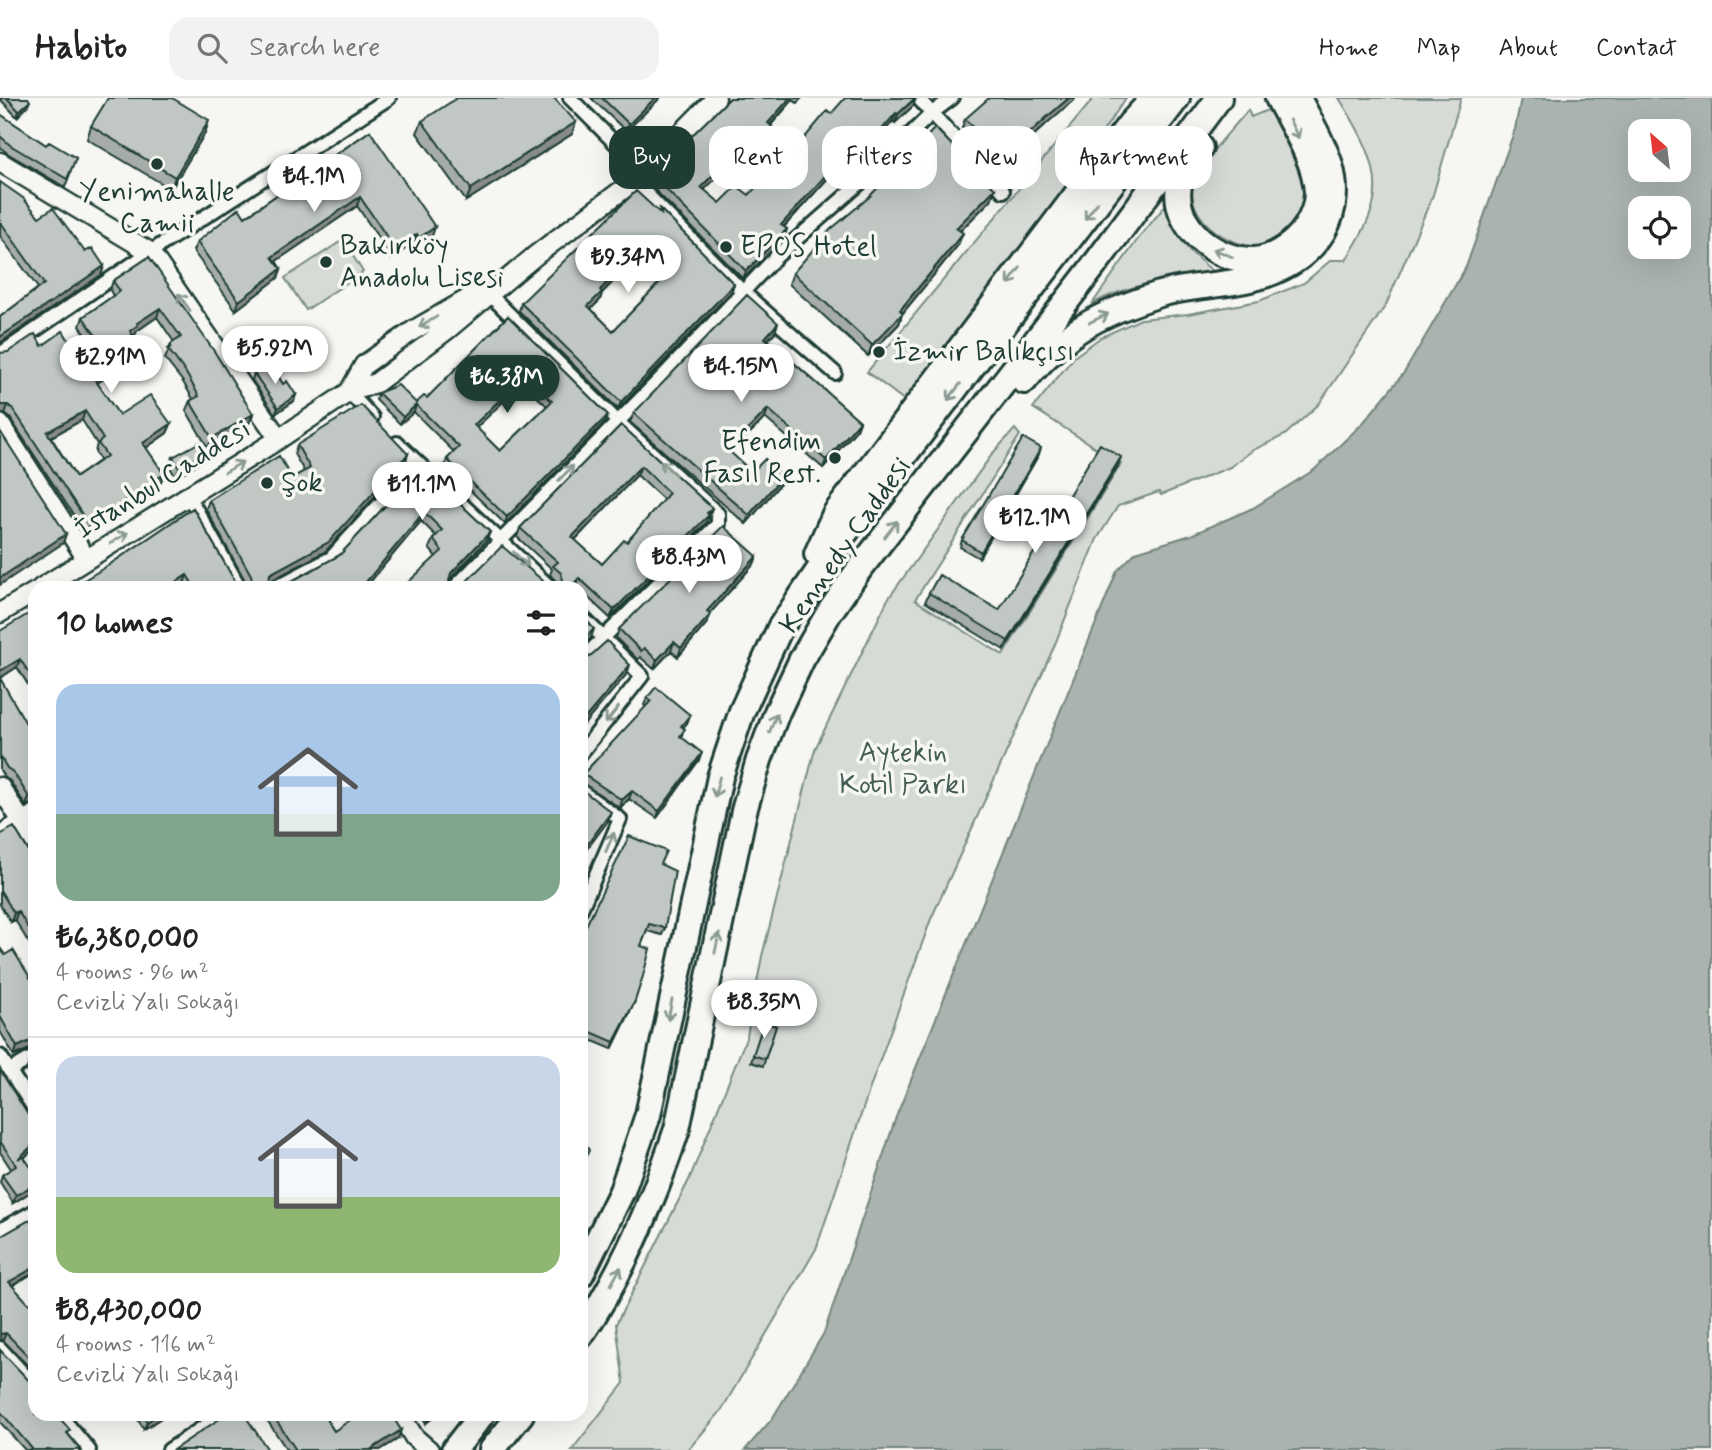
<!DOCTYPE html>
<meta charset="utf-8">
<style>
:root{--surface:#fff;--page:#f2f2f2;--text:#222;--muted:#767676;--line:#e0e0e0;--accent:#1f3d34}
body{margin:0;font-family:Mynerve,sans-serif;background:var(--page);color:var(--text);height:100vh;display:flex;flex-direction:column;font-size:26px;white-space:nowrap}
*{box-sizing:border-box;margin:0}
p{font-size:23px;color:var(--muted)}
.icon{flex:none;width:38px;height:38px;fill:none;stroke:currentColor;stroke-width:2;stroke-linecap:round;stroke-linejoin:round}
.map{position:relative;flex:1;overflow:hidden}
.side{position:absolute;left:28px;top:483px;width:560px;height:840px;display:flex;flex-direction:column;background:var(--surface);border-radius:21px;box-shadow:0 7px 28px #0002}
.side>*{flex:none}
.guide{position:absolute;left:609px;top:28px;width:665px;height:63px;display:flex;gap:14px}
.needle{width:46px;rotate:332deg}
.fabs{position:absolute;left:1628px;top:21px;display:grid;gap:14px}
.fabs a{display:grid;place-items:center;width:63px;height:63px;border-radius:14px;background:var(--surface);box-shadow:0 7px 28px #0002;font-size:35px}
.price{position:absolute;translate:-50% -60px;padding:0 16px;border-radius:24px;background:#fff;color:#222;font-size:23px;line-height:46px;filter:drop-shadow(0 2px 4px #0008)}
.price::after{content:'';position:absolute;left:50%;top:42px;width:21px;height:16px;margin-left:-10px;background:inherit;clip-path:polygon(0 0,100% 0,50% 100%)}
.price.current{background:var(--accent);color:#fff}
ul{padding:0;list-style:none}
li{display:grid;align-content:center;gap:14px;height:371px;padding:0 28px}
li+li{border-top:2px solid var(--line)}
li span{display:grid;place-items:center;height:217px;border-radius:21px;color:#555}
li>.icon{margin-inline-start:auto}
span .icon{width:126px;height:126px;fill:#fffc;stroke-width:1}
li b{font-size:30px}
h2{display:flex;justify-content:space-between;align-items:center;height:84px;padding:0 28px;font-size:30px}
.chip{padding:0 24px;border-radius:21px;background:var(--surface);box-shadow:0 7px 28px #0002;font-size:24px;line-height:63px}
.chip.current{background:var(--accent);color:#fff}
header{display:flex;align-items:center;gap:42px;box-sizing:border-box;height:98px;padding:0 35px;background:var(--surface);border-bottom:2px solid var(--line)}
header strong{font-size:33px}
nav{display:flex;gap:38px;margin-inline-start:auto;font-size:24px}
.search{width:490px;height:63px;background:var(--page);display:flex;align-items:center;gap:18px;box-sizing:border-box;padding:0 24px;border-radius:21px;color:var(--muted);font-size:26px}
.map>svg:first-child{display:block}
.green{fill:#d6dbd6;stroke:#7a8c85;stroke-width:2}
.water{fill:#aab3ae;stroke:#72847d;stroke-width:2;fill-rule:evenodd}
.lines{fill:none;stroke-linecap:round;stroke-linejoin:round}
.street-casing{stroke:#1f3d34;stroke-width:18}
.secondary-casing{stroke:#1f3d34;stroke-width:23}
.highway-casing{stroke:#1f3d34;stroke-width:30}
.street{stroke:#f6f6f2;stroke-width:12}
.secondary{stroke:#f6f6f2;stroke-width:18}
.highway{stroke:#f6f6f2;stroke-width:24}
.wall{fill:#a6aca8;stroke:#1f3d34;stroke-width:2;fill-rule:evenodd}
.shaded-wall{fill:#878c88;stroke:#1f3d34;stroke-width:2}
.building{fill:#c1c8c3;stroke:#1f3d34;stroke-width:2;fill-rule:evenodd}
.oneway{stroke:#8a9a93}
.poi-dot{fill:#1f3d34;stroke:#f6f6f2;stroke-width:2.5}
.labels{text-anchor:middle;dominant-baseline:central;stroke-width:7;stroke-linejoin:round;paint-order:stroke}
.poi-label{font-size:28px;fill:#1f3d34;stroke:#f6f6f2;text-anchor:start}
.street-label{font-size:28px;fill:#1f3d34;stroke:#f6f6f2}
.park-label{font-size:28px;fill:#445d54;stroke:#f6f6f2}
</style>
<header>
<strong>Habito</strong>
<div class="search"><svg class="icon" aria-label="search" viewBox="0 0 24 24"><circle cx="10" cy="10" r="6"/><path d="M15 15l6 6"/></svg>Search here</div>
<nav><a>Home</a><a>Map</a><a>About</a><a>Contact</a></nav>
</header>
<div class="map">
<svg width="1712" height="1352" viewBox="0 0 1712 1352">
<rect width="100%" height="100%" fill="#f6f6f2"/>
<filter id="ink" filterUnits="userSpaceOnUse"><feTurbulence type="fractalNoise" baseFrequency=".0143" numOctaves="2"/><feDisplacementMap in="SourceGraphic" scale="14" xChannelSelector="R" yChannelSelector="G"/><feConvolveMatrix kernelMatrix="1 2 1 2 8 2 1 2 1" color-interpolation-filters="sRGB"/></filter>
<g filter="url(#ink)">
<!-- green -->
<path class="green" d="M1094 0H1126L1033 135 904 302 867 274Z
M1339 0H1461L1433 97 1386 207 1319 306 1285 337 1253 352 1230 369 1161 397 1159 394 1118 408 1097 441 1053 551 931 821 871 987 816 1151 721 1313 688 1352H572L624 1285 616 1226 689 1082 747 938 762 858 815 651 888 501 993 355 1015 331 1020 337 915 502 1003 557 1121 366 1033 310 1074 259 1101 239 1141 221 1188 216 1259 203 1304 185 1331 162H1346C1357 144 1368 127 1373 107 1383 70 1358 30 1339 0Z
M1270 11C1280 35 1304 75 1305 100 1306 112 1300 120 1292 128 1288 132 1283 139 1277 143 1242 163 1177 120 1195 79 1202 63 1235 28 1248 12L1251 19Z
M1168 104C1173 142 1191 157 1221 179 1171 183 1137 182 1092 206L1138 141Z
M343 142 363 174 306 212 285 180Z"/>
<!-- water -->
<path class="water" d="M1521 0H1712V1352H745L772 1321 824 1235 896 1019 1117 473 1136 454 1191 437 1253 410 1314 372 1363 325 1404 275 1466 169 1515 31ZM1640 33H1678V72H1640ZM1640 110H1678V149H1640Z"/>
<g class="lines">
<!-- street casing -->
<g class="street-casing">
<path id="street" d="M570 0 627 57 641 77
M918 0 1003 93
M634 83 743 194 835 275
M488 195 617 323 718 416V426L581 562
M0 256 150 154 389 0
M349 294 372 319
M397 345 551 490
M188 397 240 490
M274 490 331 460 417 365
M454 490 665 276 776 159 859 86 932 15 952 0
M581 518 642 578 581 655
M581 693 620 721 581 811
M0 734 35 713
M0 958 35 1012
M9 973 35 958
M0 1132 35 1113
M0 1250 35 1288
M59 1316 89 1352
M169 1352 223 1316"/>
</g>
<!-- secondary casing -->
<g class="secondary-casing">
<path id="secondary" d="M0 64 150 154 279 341
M349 294 364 267 414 232 478 195
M0 326 86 460
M41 490 279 341 349 294 376 285 448 231 536 157 634 83 716 0
M0 515 35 494
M0 689 35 744
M400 1316 414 1339 429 1352"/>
</g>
<!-- highway casing -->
<g class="highway-casing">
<path id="highway" d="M1200 50C1192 61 1182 72 1179 87 1172 128 1215 163 1253 162 1274 161 1295 146 1306 129 1313 118 1317 108 1317 94 1315 61 1293 29 1278 0
M1024 283C1064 234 1100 215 1160 196 1190 187 1224 188 1254 180 1307 167 1347 125 1330 67 1323 44 1309 22 1298 0
M817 456 835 416 1130 26 1154 0
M581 1176 622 1093 648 1017 720 679 742 613 780 530 838 444 1177 0
M581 1237C624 1173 653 1104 677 1031L744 713 759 662 777 614 802 561 829 515 858 473 1093 169 1219 0
M454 1352 482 1316
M492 1352 521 1316"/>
</g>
<!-- street -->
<use href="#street" class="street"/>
<!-- secondary -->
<use href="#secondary" class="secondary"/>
<!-- highway -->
<use href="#highway" class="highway"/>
</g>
<!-- wall -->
<path class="wall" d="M0 0H28L27 9 17 19 0 1Z
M591 0H660L626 33Z
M730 0H802L797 5 793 2 771 27 768 37 756 50 728 77 723 73 704 92 720 105 749 97 797 49 831 16 916 0 913 8 895 25 893 23 839 87 829 79 784 129 787 131 784 140 743 181 652 89 651 83 654 75Z
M0 16 46 47 76 60 65 89 7 55 0 49Z
M965 21 1045 27 1001 68 962 30Z
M209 22 205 35 171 91 87 41 91 28Z
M422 23 576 24 572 36 466 103 417 35Z
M370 33 432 138 416 149 414 145 392 160 357 108 276 163 281 171 278 180 236 212 193 153 197 144 245 119Z
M0 84 39 119 104 168 101 177 0 245V219L38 190 0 138Z
M995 91 991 102 960 133 958 147 902 216 899 226 868 258 789 186 793 175Z
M660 111 734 186 731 194 618 311 519 213 521 205 659 114ZM644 152 668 176 613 233 591 211 600 202 602 195Z
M149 159 253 316 249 325 208 350 186 312 190 303 193 301 183 284 165 261 171 246 174 244 157 219 137 233 133 238 141 249 138 258 97 285 119 317 171 326 167 335 146 350 164 376 160 385 86 436 10 320 5 316 8 254 42 248 75 252 90 243 80 228 83 219 113 198 110 192 113 183ZM82 322 97 346 95 354 100 362 76 379 51 339Z
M508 218 608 317 605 324 505 426 445 368 447 361 454 354 414 314 400 326 376 302 378 295 416 305 427 300ZM522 285 547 308 500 353 476 330Z
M775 234 768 242 860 323 857 331 823 370 765 320 730 355 752 374 783 378 780 386 746 426 630 324 634 315Z
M254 275 294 303 275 316 252 282Z
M621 327 712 410 706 425 610 520 581 493V490L576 489 575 490H402L436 459 429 450 433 441 436 438 421 423 365 490H187L184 486 109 467 193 410 236 485 242 490 248 488 206 411 209 402 292 380 304 373 294 356 297 347 408 356 405 365 326 453 269 484 273 489H281L340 457 421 369 490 434 486 443 449 483 452 488 459 490 548 487 557 489 559 488 557 484 550 477 552 471 517 439 520 430ZM637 377 664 402 627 444 602 466 575 442Z
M1039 356 979 460 960 449 962 442Z
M173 359 202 363 176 379 169 368Z
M1118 368 1004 552 925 504 929 495 999 512Z
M757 458 754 466 710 515 707 525 678 559 671 553 654 571 640 559 638 562 616 540 619 531Z
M35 512V598L17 569 0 580Z
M0 580 35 705 26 708 10 683 4 679 0 672Z
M647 600 690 617 687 625 683 629 682 639 699 662 657 720 629 701 620 710 581 684 583 676 646 609 644 607Z
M0 737 35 764V855L15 822 11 824 0 807Z
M660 766 665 830 662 837 647 833 641 848 632 910 612 951 581 938V838Z
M0 850 5 857 31 881 35 878V950L14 958 0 933Z
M764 924 776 928 763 968 751 964Z
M35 961V988L26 973 29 965Z
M0 972 35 1028V1049L24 1060 35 1075V1091L13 1105 0 1084 2 1077 11 1071 0 1054Z
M35 1119V1174L12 1188 35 1266 30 1270 3 1242 0 1139Z
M0 1252 68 1336 81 1352H25L0 1324Z
M134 1316H167L144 1331Z
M263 1316H323L334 1333 398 1341 380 1352H287Z
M420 1316H438L426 1325Z"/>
<!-- shaded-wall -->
<path class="shaded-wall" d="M655 0H660L626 33 629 26Z
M790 0H794L765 33 768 25Z
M916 0 913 8 895 25 898 16Z
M1069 0H1076L1045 27 1001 68 1004 59 1048 18Z
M30 3 27 9 17 19 19 13Z
M896 15 893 23 839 87 842 78Z
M209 22 205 35 171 91 175 79Z
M576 24 572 36 466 103 471 91Z
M772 28 768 37 756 50 728 77 731 69Z
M726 64 723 73 698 98 701 89Z
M832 70 829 79 778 135 781 127Z
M995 91 991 102 952 141 956 130Z
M360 99 357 108 269 168 272 159Z
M435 129 432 138 416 149 419 140Z
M787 131 784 140 743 181 746 173Z
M963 135 958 147 902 216 899 226 868 258 872 247Z
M417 136 414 145 392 160 395 151Z
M647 144 644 152 602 195 600 202 586 216 588 208 600 192Z
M104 168 101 177 0 245V239Z
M281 171 278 180 236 212 239 203Z
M734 186 731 194 618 311 621 304Z
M160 210 157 219 137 233 135 237 127 242 130 233 137 225Z
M778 225 775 234 762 248 765 240Z
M141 249 138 258 91 289 94 280Z
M524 278 522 285 472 334 474 327Z
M296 297 294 303 275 316 278 310Z
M0 307H8L5 316H0Z
M416 307 414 314 400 326 403 319Z
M768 311 765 320 724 361 728 352Z
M85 313 82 322 44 343 47 334Z
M253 316 249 325 208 350 212 340Z
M608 317 605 324 505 426 507 419Z
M860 323 857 331 823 370 826 362Z
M171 326 167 335 140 354 143 345Z
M1041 350 1039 356 979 460 981 454Z
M206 354 202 363 176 379 179 370Z
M408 356 405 365 326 453 267 485 270 476Z
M1121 359 1118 368 1004 552 1008 543Z
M641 368 637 377 569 448 572 439Z
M164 376 160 385 86 436 89 427Z
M783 378 780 386 746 426 749 417Z
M712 410 706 425 610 520 614 512Z
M424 414 421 423 365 490H361Z
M490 434 486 443 447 484 451 475Z
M66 436 63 445 0 487V480Z
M757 458 754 466 704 522 707 513Z
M187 477 184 486 177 490H167Z
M579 480 575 490H570Z
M711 516 707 525 678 559 681 550Z
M594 531 591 540 581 550V544Z
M674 544 671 553 654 571 657 562Z
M20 561 17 569 0 580V573Z
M630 567 627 576 581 630V625Z
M690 617 687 625 679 635 681 628Z
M702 655 699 662 657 720 659 713Z
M632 693 629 701 620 710 622 702Z
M35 697V705L26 708 29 699Z
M611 714 608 723 581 759V755Z
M18 813 15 822 11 824 14 815Z
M635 903 632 910 612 951 614 944Z
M35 941 34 949 14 958 17 949Z
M35 1045V1049L15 1069 18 1061Z
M35 1086V1091L13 1105 16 1097Z
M35 1169V1174L6 1191 9 1184Z
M6 1235 3 1242H0V1236Z
M35 1261V1266L30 1270 33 1263Z
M158 1316H167L144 1331 147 1324Z
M430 1316H438L426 1325 429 1317Z
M401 1332 398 1341 380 1352H370Z"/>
<!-- building -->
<path class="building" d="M7 0H28L30 3 19 13Z
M108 0H172L209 22 175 79 91 28Z
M457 0H554L576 24 471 91 422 23Z
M602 0H655L629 26Z
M730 0H790L768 25 772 28 760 42 731 69 726 64 701 89 720 105 737 88 749 97 782 60 795 48 797 49 827 13 831 16 845 0H915L898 16 896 15 842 78 832 70 781 127 787 131 746 173 655 80 654 75Z
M989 0H1069L1048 18 1004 59 965 21Z
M0 16 46 47 49 44 76 60 67 81 10 47 0 38Z
M935 30 995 91 956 130 963 135 900 212 903 215 872 247 793 175 830 132 868 100Z
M370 33 435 129 419 140 417 136 395 151 360 99 272 159 281 171 239 203 197 144 239 110 245 119Z
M0 84 23 100 39 119 53 110 85 154 92 150 104 168 0 239V219L44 186 2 126 0 127Z
M636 93 661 116 660 111 734 186 621 304 521 205ZM647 144 673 171 613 233 588 208 602 194 600 192Z
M149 159 216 256 253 316 212 340 190 303 199 298 186 275 168 251 171 249V246L181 239 160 210 137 225 138 227 130 233 141 249 94 280 119 317 150 297 171 326 143 345 164 376 89 427 13 311 8 307H0V255L8 254 35 236 42 248 63 233 75 252 96 238 83 219 120 193 113 183ZM85 313 103 341 98 345 107 358 76 379 47 334Z
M747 197 778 225 765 240 860 323 826 362 768 311 728 352 752 374 765 361 783 378 749 417 634 315Z
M508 218 608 317 507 419 447 361 459 349 416 307 403 319 378 295 398 287 416 305 424 298 427 300ZM524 278 552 303 500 353 474 327Z
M271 266 283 286 287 283 296 297 278 310 254 275Z
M361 307 408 356 329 444 270 476 269 484 273 489H281L340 457 421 369 490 434 451 475 449 483 452 488 459 490 463 487 502 448 548 487 557 489 563 482 561 475 553 468 558 464 520 430 621 327 712 410 707 415 709 417 614 512 579 480 570 490H402L442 453 433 441 442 432 424 414 361 490H195L187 477 167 490H71L109 467 193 410 236 485 242 490 248 488 252 482 251 477 209 402 279 358 292 380 310 370 297 347ZM641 368 669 395 627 444 624 442 602 466 572 439Z
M0 333 66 436 0 480Z
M1023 340 1041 350 981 454 962 442Z
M200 344 206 354 179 370 173 359Z
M1100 346 1121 359 1008 543 929 495 939 477 999 512Z
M723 428 757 458 707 513 711 516 681 550 674 544 657 562 644 550 641 553 619 531Z
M35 512V584L20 561 0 573V533Z
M581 516 594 531 581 544Z
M607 543 630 567 581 625V560L587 561Z
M0 580 35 641V697L29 699 13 674 7 670 0 658Z
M656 589 690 617 681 628 685 631 680 638 702 655 659 713 632 693 622 702 583 676 651 603 647 600Z
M581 691 611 714 581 755Z
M14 729 35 764V841L18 813 14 815 0 792V737Z
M629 738 666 753 660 766 675 773 665 830 649 826 641 848 650 851 643 878 635 903 614 944 582 930 581 932V838Z
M0 850 5 857 13 852 31 881 35 878V941L17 949 0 918Z
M764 924 776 928 765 961 753 957Z
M35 961V974L29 965Z
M0 972 35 1028V1045L18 1061 23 1058 35 1075V1086L16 1097 2 1077 16 1068 14 1064 0 1043Z
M581 1040 589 1052 584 1063 581 1064Z
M35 1119V1169L9 1184 29 1206 35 1202V1261L33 1263 6 1235 0 1236V1139Z
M0 1252 35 1289V1316H56L70 1332 67 1335 81 1352H33L0 1313Z
M142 1316H158L147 1324Z
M227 1316H244L268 1352H173Z
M272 1316H323L334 1333 359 1316H391L401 1332 370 1352H296Z"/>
<!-- one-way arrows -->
<defs><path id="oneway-shaft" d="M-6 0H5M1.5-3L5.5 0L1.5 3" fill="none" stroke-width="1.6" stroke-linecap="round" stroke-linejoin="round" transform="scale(1.75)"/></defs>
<g class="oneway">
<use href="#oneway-shaft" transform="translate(1294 31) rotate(63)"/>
<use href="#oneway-shaft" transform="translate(1091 113) rotate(127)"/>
<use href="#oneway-shaft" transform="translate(1223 155) rotate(-158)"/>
<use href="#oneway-shaft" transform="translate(1014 178) rotate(127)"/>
<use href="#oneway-shaft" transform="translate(184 204) rotate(-125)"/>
<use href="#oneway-shaft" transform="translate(1099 220) rotate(-25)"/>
<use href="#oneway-shaft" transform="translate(428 224) rotate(149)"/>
<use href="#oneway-shaft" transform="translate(954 294) rotate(128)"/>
<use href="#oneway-shaft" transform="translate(234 369) rotate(-31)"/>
<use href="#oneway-shaft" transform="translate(668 370) rotate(-137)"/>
<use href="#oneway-shaft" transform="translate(566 375) rotate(-46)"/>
<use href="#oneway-shaft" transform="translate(891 431) rotate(-52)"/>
<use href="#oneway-shaft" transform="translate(119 440) rotate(-32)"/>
<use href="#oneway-shaft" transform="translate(521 461) rotate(44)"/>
<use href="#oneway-shaft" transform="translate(612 617) rotate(129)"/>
<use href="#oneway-shaft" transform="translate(773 625) rotate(-69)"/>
<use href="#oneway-shaft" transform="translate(717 689) rotate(104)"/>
<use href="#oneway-shaft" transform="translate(610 744) rotate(-66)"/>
<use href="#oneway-shaft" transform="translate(717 845) rotate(-78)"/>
<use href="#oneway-shaft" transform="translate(670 912) rotate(101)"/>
<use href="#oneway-shaft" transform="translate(616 1178) rotate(-61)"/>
</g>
</g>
<!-- markers -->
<g class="poi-dot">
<circle cx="157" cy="66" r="7"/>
<circle cx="726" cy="149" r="7"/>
<circle cx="326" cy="164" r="7"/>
<circle cx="879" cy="254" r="7"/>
<circle cx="835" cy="360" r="7"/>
<circle cx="267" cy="385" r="7"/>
</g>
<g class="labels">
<!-- poi labels -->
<g class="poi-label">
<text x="157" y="94" text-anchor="middle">Yenimahalle<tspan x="157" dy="32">Camii</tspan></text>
<text x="340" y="148">Bakırköy<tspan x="340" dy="32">Anadolu Lisesi</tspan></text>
<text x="740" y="149">EPOS Hotel</text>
<text x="893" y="254">İzmir Balıkçısı</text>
<text x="821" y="344" text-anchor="end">Efendim<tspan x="821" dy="32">Fasıl Rest.</tspan></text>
<text x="281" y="385">Şok</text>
</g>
<!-- street labels -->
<g class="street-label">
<text transform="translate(163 382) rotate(-32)">İstanbul Caddesi</text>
<text transform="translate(846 448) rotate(-55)">Kennedy Caddesi</text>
</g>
<!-- park labels -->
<g class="park-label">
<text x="903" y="655">Aytekin<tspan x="903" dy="32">Kotil Parkı</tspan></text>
</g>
</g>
</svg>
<div class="fabs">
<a><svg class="needle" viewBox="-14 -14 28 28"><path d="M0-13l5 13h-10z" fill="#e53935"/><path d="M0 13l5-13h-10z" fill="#767676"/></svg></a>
<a><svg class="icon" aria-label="locate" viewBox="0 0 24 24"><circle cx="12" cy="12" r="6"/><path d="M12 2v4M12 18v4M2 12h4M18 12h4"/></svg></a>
</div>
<b class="price" style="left:314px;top:116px">₺4.1M</b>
<b class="price" style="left:628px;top:197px">₺9.34M</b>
<b class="price" style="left:275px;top:288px">₺5.92M</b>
<b class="price" style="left:111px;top:297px">₺2.91M</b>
<b class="price" style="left:741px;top:306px">₺4.15M</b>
<b class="price current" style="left:507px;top:317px">₺6.38M</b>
<b class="price" style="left:422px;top:424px">₺11.1M</b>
<b class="price" style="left:1035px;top:457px">₺12.1M</b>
<b class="price" style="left:689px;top:497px">₺8.43M</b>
<b class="price" style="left:764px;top:942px">₺8.35M</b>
<div class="guide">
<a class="chip current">Buy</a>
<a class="chip">Rent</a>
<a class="chip">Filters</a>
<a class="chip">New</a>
<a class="chip">Apartment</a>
</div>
<section class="side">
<h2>10 homes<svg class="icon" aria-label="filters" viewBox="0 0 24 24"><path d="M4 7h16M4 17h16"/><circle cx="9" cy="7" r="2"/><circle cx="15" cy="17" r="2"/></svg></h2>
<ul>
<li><span style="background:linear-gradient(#a9c7e8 60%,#7fa58c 0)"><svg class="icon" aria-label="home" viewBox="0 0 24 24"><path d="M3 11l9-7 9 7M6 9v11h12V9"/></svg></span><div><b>₺6,380,000</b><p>4 rooms · 96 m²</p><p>Cevizli Yalı Sokağı</p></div></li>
<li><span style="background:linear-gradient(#c9d6e8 65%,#8fb573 0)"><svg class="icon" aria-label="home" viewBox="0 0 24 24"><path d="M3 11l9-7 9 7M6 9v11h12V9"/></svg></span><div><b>₺8,430,000</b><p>4 rooms · 116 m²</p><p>Cevizli Yalı Sokağı</p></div></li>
</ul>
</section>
</div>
